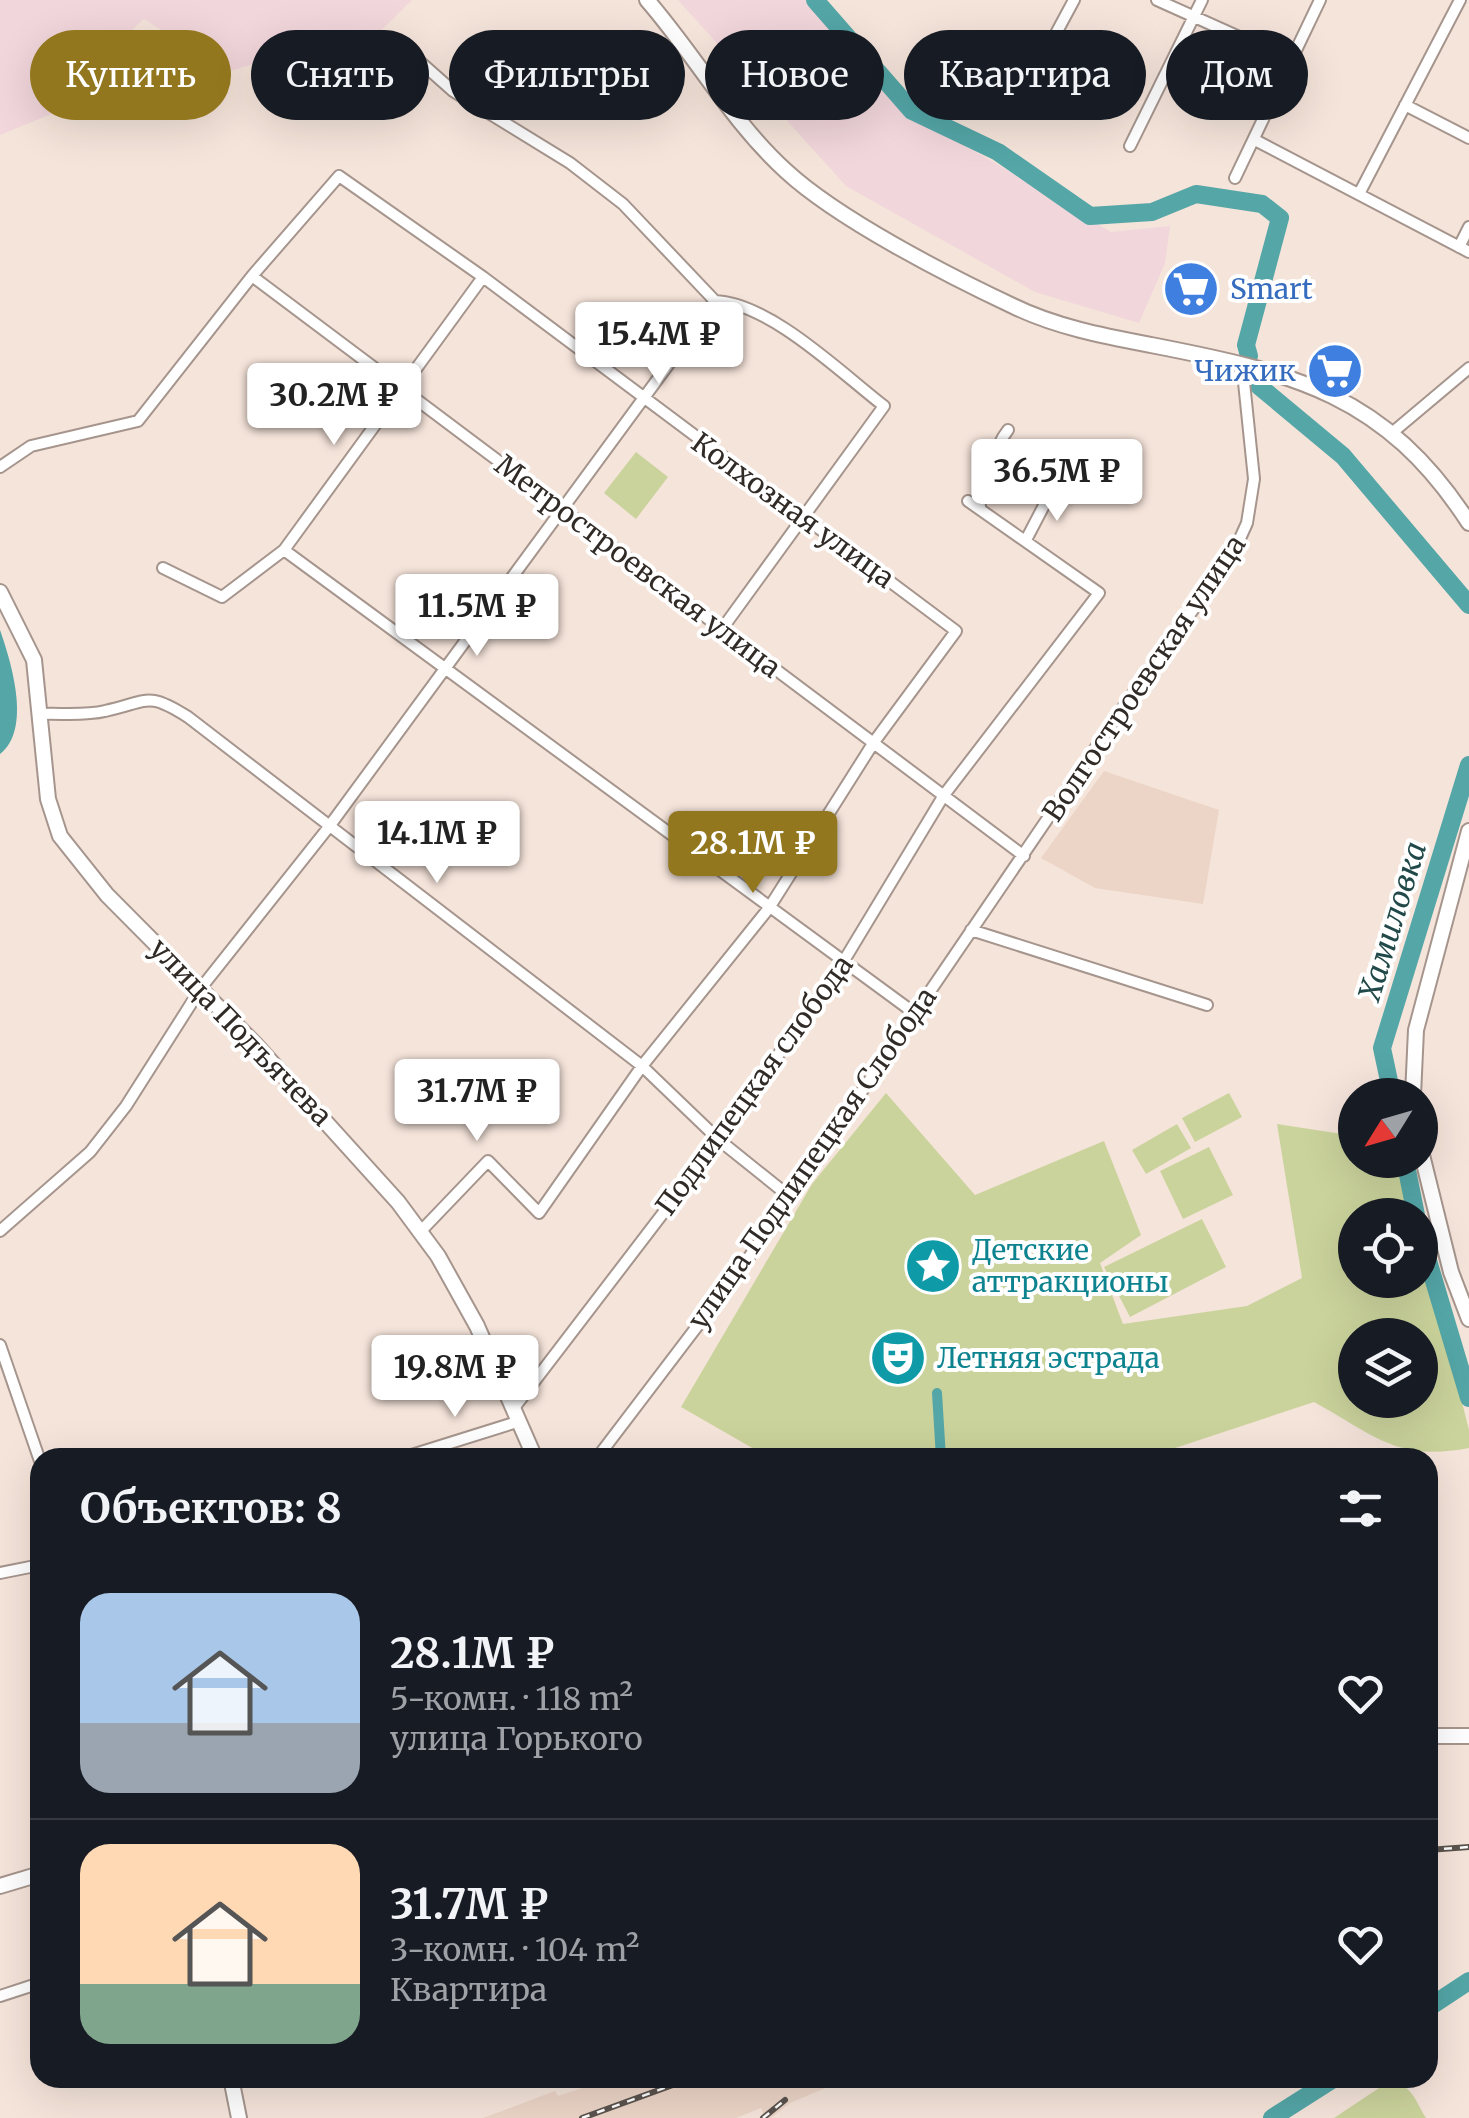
<!DOCTYPE html>
<html lang="ru">
<meta charset="utf-8">
<style>
:root{--surface:#171b24;--page:#20242c;--text:#f1f3f6;--muted:#9ea1a6;--line:#363941;--accent:#93771e}
body{margin:0;font-family:Merriweather,serif;background:var(--page);color:var(--text);height:100vh;display:flex;flex-direction:column;font-size:38px;white-space:nowrap}
*{box-sizing:border-box;margin:0}
p{font-size:32px;color:var(--muted)}
.icon{flex:none;width:55px;height:55px;fill:none;stroke:currentColor;stroke-width:2;stroke-linecap:round;stroke-linejoin:round}
.map{position:relative;flex:1;overflow:hidden}
.sheet{position:absolute;left:30px;top:1448px;width:1408px;height:640px;display:flex;flex-direction:column;background:var(--surface);border-radius:30px;box-shadow:0 10px 40px #0002}
.sheet>*{flex:none}
.banner{position:absolute;left:30px;top:30px;width:1410px;height:90px;display:flex;gap:20px}
.needle{width:65px;rotate:233deg}
.buttons{position:absolute;left:1338px;top:1078px;display:grid;gap:20px}
.buttons a{display:grid;place-items:center;width:100px;height:100px;border-radius:50%;background:var(--surface);box-shadow:0 10px 40px #0002;font-size:50px}
.price{position:absolute;translate:-50% -85px;padding:0 22px;border-radius:10px;background:#fff;color:#222;font-size:32px;line-height:65px;filter:drop-shadow(0 2px 5px #0008)}
.price::after{content:'';position:absolute;left:50%;top:60px;width:30px;height:22px;margin-left:-15px;background:inherit;clip-path:polygon(0 0,100% 0,50% 100%)}
.price.on{background:var(--accent);color:#fff}
ul{padding:0;list-style:none}
li{display:flex;align-items:center;gap:30px;height:250px;padding:0 50px}
li+li{border-top:2px solid var(--line)}
li span{display:grid;place-items:center;flex:none;width:280px;height:200px;border-radius:30px;color:#555}
li>.icon{margin-inline-start:auto}
span .icon{width:120px;height:120px;fill:#fffc;stroke-width:1}
li b{font-size:42px}
h2{display:flex;justify-content:space-between;align-items:center;height:120px;padding:0 50px;font-size:42px}
.chip{padding:0 35px;border-radius:45px;background:var(--surface);box-shadow:0 10px 40px #0002;font-size:35px;line-height:90px}
.chip.on{background:var(--accent);color:#fff}
.map>svg:first-child{display:block}
.built{fill:#ecd5c7}
.industrial{fill:#f1d6db}
.green{fill:#cbd39c;fill-rule:evenodd}
.water{fill:#54a6a7}
.lines{fill:none;stroke-linecap:round;stroke-linejoin:round}
.canal{stroke:#54a6a7;stroke-width:10}
.river{stroke:#54a6a7;stroke-width:18}
.minor-casing{stroke:#a5958d;stroke-width:14}
.major-casing{stroke:#a5958d;stroke-width:18}
.minor{stroke:#fff;stroke-width:10}
.major{stroke:#fff;stroke-width:14}
.rail-casing{stroke:#5b534d;stroke-width:6}
.rail{stroke:#fff;stroke-width:2.5;stroke-dasharray:8;stroke-linecap:butt}
.labels{text-anchor:middle;dominant-baseline:central;stroke-width:8;stroke-linejoin:round;paint-order:stroke}
.shop-label{font-size:28px;fill:#366cbe;stroke:#fff;text-anchor:start}
.street-label{font-size:28px;fill:#312b27;stroke:#fff}
.culture-label{font-size:28px;fill:#0d838f;stroke:#fff;text-anchor:start}
.water-label{font-size:30px;font-style:italic;fill:#224949;stroke:#fff}
</style>
<div class="map">
<svg width="1469" height="2118" viewBox="0 0 1469 2118">
<rect width="100%" height="100%" fill="#f5e4da"/>
<!-- built -->
<path class="built" d="M1104 771 1219 810 1203 904 1095 888 1041 858Z
M612 2078H849L790 2103 771 2118H765L761 2108 736 2118H483L555 2091 558 2096Z"/>
<!-- industrial -->
<path class="industrial" d="M0 0H412L350 61 302 74 287 54 227 72 144 19 117 44 132 81 0 135Z
M678 0H813L912 114 1111 232 1170 226 1165 263 1139 323 1035 292 846 186Z"/>
<!-- green -->
<path class="green" d="M636 452 668 477 636 519 604 493Z
M886 1093 975 1195 1104 1141 1141 1235 1100 1263 1123 1324 1247 1306 1302 1278 1277 1124 1355 1136V1160H1402L1415 1215H1355V1280H1420V1236L1469 1430V1448C1397 1462 1374 1435 1314 1402L1145 1458 768 1457 681 1407 812 1184ZM1355 1335H1420V1400H1355Z
M1229 1093 1242 1117 1195 1142 1182 1118Z
M1177 1124 1191 1148 1146 1174 1132 1150Z
M1209 1147 1233 1195 1183 1219 1160 1171Z
M1202 1219 1226 1267 1130 1317 1104 1267Z
M1391 2080C1413 2087 1415 2100 1426 2118H1334Z"/>
<!-- water -->
<path class="water" d="M0 630C11 662 32 729 0 754Z"/>
<g class="lines">
<!-- canal -->
<path class="canal" d="M937 1393 941 1458"/>
<!-- river -->
<path class="river" d="M815 0 912 111 998 152 1090 216 1152 212 1196 194 1262 204 1280 218 1246 345 1249 356
M1255 375 1259 386 1343 456 1469 605
M1392 1095 1382 1048 1469 765
M1405 1160 1416 1215
M1420 1234 1469 1398
M1428 2008 1469 1981
M1272 2118 1335 2078"/>
<!-- minor casing -->
<g class="minor-casing">
<path id="minor" d="M1157 0 1288 59
M400 44 453 91 570 163 623 204 715 301
M1025 91 1074 0
M1405 105 1469 138
M1255 140 1469 252
M1130 146 1202 0
M1235 178 1320 0
M1360 192 1460 0
M1459 247 1469 227
M252 276 1024 856
M715 301C770 303 841 373 884 406L722 629
M1393 432 1469 368
M0 467 31 446 138 421 252 276 339 176 483 277 956 631 874 742 769 908 642 1066 539 1213 488 1161 420 1232
M980 507C978 488 988 485 993 468 999 452 996 445 1008 430
M1027 538 1051 492
M284 550 913 1012
M163 568 222 597 284 550 483 277
M40 714C61 713 85 716 105 711 148 702 146 690 188 717L642 1066 719 1140 790 1197
M971 930 1207 1005
M0 1231 90 1152 126 1106 201 988 328 828 715 301
M0 1345 40 1461
M514 1408 719 1140 845 959 944 795 1099 593 968 501
M402 1458 520 1421
M597 1458 743 1266 1129 699 1233 554 1247 523 1254 479 1242 363
M0 1573 40 1565
M0 1996 40 1983"/>
</g>
<!-- major casing -->
<g class="major-casing">
<path id="major" d="M647 0C695 55 732 122 786 171 838 219 947 275 1013 306 1056 327 1104 336 1151 345 1295 373 1385 394 1469 523
M0 592 34 660 48 799 60 836 107 895 255 1044 398 1202 438 1256 477 1326 535 1458
M1413 1095 1416 1030 1469 831
M1420 1147 1451 1272 1469 1319
M1428 1736H1469
M0 1886 40 1874
M231 2078 239 2118"/>
</g>
<!-- minor -->
<use href="#minor" class="minor"/>
<!-- major -->
<use href="#major" class="major"/>
<!-- rail casing -->
<g class="rail-casing">
<path id="rail" d="M1428 1850 1469 1847
M582 2118 692 2078
M763 2118 785 2100"/>
</g>
<!-- rail -->
<use href="#rail" class="rail"/>
</g>
<!-- icons -->
<defs>
<g id="supermarket-disc" transform="scale(2.875)"><circle r="9.5" fill="#3f7fe0" stroke="#fff"/><path d="M-6-5.5h2.5l.6 2H6L4.5 2H-2.5L-4.4-4H-6ZM-1.5 3.2a1.3 1.3 0 1 0 .1 0ZM3 3.2a1.3 1.3 0 1 0 .1 0Z" fill="#fff"/></g>
<g id="sight-disc" transform="scale(2.875)"><circle r="9.5" fill="#0f9aa8" stroke="#fff"/><path d="M0-6L1.8-2.2L6-1.7L2.9 1.2L3.7 5.4L0 3.3L-3.7 5.4L-2.9 1.2L-6-1.7L-1.8-2.2Z" fill="#fff"/></g>
<g id="theatre-disc" transform="scale(2.875)"><circle r="9.5" fill="#0f9aa8" stroke="#fff"/><path d="M-5-5.5Q0-4 5-5.5V0Q5 5 0 6Q-5 5-5 0ZM-3.3-2.5H-1v1.5H-3.3ZM1-2.5H3.3v1.5H1ZM-2.8 1Q0 5.5 2.8 1Z" fill="#fff"/></g>
</defs>
<g fill-rule="evenodd">
<use href="#supermarket-disc" x="1191" y="289"/>
<use href="#supermarket-disc" x="1335" y="371"/>
<use href="#sight-disc" x="933" y="1266"/>
<use href="#theatre-disc" x="898" y="1358"/>
</g>
<g class="labels">
<!-- shop labels -->
<g class="shop-label">
<text x="1230" y="289">Smart</text>
<text x="1296" y="371" text-anchor="end">Чижик</text>
</g>
<!-- street labels -->
<g class="street-label">
<text transform="translate(793 510) rotate(36)">Колхозная улица</text>
<text transform="translate(638 566) rotate(37)">Метростроевская улица</text>
<text transform="translate(1144 678) rotate(-56)">Волгостроевская улица</text>
<text transform="translate(241 1032) rotate(46)">улица Подъячева</text>
<text transform="translate(754 1085) rotate(-54)">Подлипецкая слобода</text>
<text transform="translate(812 1158) rotate(-55)">улица Подлипецкая Слобода</text>
</g>
<!-- culture labels -->
<g class="culture-label">
<text x="972" y="1250">Детские<tspan x="972" dy="32">аттракционы</tspan></text>
<text x="937" y="1358">Летняя эстрада</text>
</g>
<!-- water labels -->
<g class="water-label">
<text transform="translate(1392 921) rotate(-73)">Хамиловка</text>
</g>
</g>
</svg>
<div class="buttons">
<a><svg class="needle" viewBox="-14 -14 28 28"><path d="M0-13l5 13h-10z" fill="#e53935"/><path d="M0 13l5-13h-10z" fill="#9ea1a6"/></svg></a>
<a><svg class="icon" aria-label="locate" viewBox="0 0 24 24"><circle cx="12" cy="12" r="6"/><path d="M12 2v4M12 18v4M2 12h4M18 12h4"/></svg></a>
<a><svg class="icon" aria-label="layers" viewBox="0 0 24 24"><path d="M12 4l9 5-9 5-9-5zM3 14l9 5 9-5"/></svg></a>
</div>
<b class="price" style="left:659px;top:387px">15.4M ₽</b>
<b class="price" style="left:334px;top:448px">30.2M ₽</b>
<b class="price" style="left:1057px;top:524px">36.5M ₽</b>
<b class="price" style="left:477px;top:659px">11.5M ₽</b>
<b class="price" style="left:437px;top:886px">14.1M ₽</b>
<b class="price on" style="left:753px;top:896px">28.1M ₽</b>
<b class="price" style="left:477px;top:1144px">31.7M ₽</b>
<b class="price" style="left:455px;top:1420px">19.8M ₽</b>
<div class="banner">
<a class="chip on">Купить</a>
<a class="chip">Снять</a>
<a class="chip">Фильтры</a>
<a class="chip">Новое</a>
<a class="chip">Квартира</a>
<a class="chip">Дом</a>
</div>
<section class="sheet">
<h2>Объектов: 8<svg class="icon" aria-label="filters" viewBox="0 0 24 24"><path d="M4 7h16M4 17h16"/><circle cx="9" cy="7" r="2"/><circle cx="15" cy="17" r="2"/></svg></h2>
<ul>
<li><span style="background:linear-gradient(#a9c7e8 65%,#9aa5b1 0)"><svg class="icon" aria-label="home" viewBox="0 0 24 24"><path d="M3 11l9-7 9 7M6 9v11h12V9"/></svg></span><div><b>28.1M ₽</b><p>5-комн. · 118 m²</p><p>улица Горького</p></div><svg class="icon" aria-label="heart" viewBox="0 0 24 24"><path d="M12 20l-8-8c-3-5 5-10 8-4 3-6 11-1 8 4z"/></svg></li>
<li><span style="background:linear-gradient(#ffd9b3 70%,#7fa58c 0)"><svg class="icon" aria-label="home" viewBox="0 0 24 24"><path d="M3 11l9-7 9 7M6 9v11h12V9"/></svg></span><div><b>31.7M ₽</b><p>3-комн. · 104 m²</p><p>Квартира</p></div><svg class="icon" aria-label="heart" viewBox="0 0 24 24"><path d="M12 20l-8-8c-3-5 5-10 8-4 3-6 11-1 8 4z"/></svg></li>
</ul>
</section>
</div>
